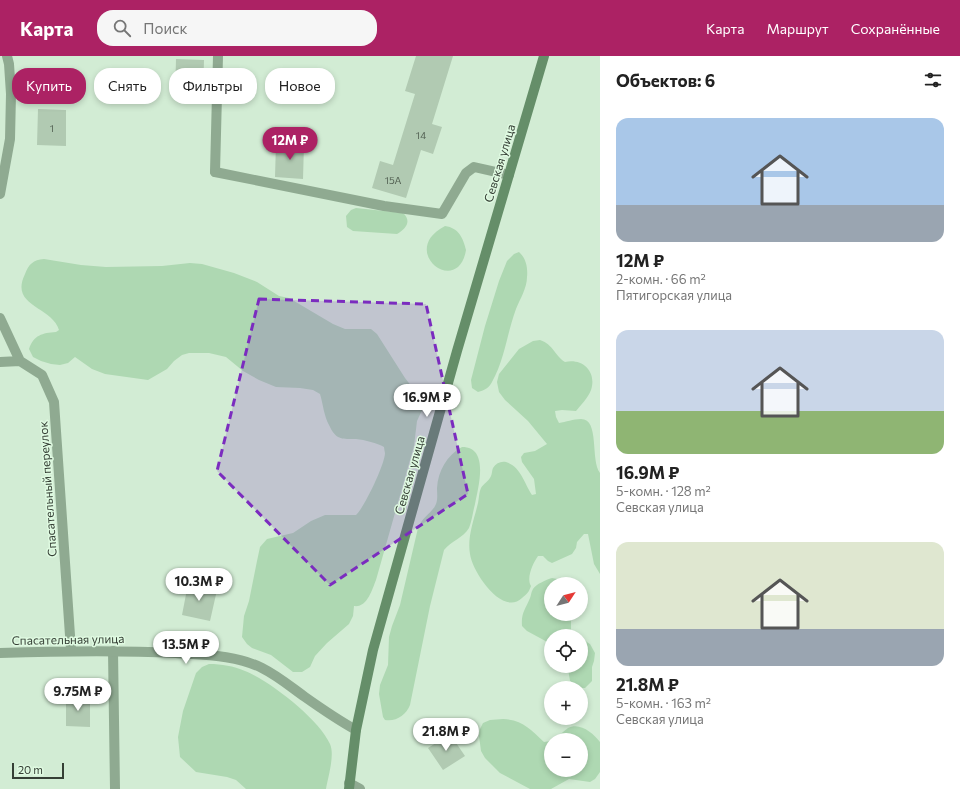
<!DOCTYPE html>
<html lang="ru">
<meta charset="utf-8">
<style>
:root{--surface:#fff;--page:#f6f6f6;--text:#222;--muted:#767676;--accent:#ac2264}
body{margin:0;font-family:Commissioner,sans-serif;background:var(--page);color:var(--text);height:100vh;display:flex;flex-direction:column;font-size:15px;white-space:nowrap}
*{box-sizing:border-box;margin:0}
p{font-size:13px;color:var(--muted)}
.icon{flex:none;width:22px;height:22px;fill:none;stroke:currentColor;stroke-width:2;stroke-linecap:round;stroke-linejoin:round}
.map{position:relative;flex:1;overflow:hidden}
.sheet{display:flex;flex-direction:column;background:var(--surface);width:360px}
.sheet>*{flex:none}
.top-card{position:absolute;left:12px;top:12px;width:380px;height:36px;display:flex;gap:8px}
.needle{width:26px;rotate:54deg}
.fabs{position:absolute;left:544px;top:521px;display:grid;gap:8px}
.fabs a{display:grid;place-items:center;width:44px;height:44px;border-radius:50%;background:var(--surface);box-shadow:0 2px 6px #0003;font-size:20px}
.scale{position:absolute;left:12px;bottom:10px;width:52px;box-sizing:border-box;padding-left:4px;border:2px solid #353f35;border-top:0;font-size:11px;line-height:14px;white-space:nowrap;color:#353f35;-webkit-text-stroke:3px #dffae1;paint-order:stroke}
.price{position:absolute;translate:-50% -34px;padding:0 9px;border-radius:14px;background:#fff;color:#222;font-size:13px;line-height:26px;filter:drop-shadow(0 1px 2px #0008)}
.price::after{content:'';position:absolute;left:50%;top:24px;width:12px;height:9px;margin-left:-6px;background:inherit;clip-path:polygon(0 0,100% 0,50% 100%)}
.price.selected{background:var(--accent);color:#fff}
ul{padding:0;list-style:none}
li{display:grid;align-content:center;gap:8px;height:212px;padding:0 16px}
li span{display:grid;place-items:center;height:124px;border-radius:12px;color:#555}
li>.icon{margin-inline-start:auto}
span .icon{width:72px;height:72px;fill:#fffc;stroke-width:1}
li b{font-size:17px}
h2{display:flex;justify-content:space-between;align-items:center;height:48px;padding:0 16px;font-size:17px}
.tag{padding:0 14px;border-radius:16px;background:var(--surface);box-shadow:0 2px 6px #0003;font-size:14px;line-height:36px}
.tag.selected{background:var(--accent);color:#fff}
header{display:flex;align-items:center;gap:24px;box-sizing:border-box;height:56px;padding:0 20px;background:var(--accent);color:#fff}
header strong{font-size:19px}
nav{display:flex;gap:22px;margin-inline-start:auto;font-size:14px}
.search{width:280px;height:36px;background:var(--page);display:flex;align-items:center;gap:10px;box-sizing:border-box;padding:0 14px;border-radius:16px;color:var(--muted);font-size:15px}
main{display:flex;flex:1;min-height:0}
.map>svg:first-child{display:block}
.green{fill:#aed8b2}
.building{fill:#b1cab2}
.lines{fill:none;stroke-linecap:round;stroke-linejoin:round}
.lane{stroke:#8faa91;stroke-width:10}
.street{stroke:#8faa91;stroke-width:10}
.secondary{stroke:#658e69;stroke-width:10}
.marked{fill:#7b2cbf;fill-opacity:0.2;stroke:#7b2cbf;stroke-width:3;stroke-dasharray:8 5;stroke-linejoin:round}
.labels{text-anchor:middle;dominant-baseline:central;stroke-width:3;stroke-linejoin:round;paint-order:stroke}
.number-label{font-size:10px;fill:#546254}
.street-label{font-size:12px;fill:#353f35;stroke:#dffae1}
</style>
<header>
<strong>Карта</strong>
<div class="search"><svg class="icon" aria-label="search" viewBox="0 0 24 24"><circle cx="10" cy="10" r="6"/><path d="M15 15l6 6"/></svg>Поиск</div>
<nav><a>Карта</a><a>Маршрут</a><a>Сохранённые</a></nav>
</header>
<main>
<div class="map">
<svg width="600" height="733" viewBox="0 0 600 733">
<rect width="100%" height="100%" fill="#d2ecd4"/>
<!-- green -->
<path class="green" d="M356 152 403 157C412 165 406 173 397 178L353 175 347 171 346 160 351 154Z
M445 170C459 172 463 182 466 194 458 242 397 195 445 170Z
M519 196C526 202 528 212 527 221 527 232 520 243 516 253 507 277 505 303 492 326 489 332 485 334 478 336L472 332 471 324 485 270 499 225 507 205 514 198Z
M44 203 81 209 106 211 162 210 190 207 202 208 234 217 257 226 279 240 289 242 333 268 345 273H371L377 278 405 322 419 340 423 346V352L417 365 414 390 376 524C372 534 367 552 354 550L353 560 349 568 327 587 315 600 310 611 302 616H293L271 599 252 592 247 588 242 581 244 560 249 545 257 505 260 491 267 483 293 477 311 465 325 459H356C364 452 385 408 385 397 385 397 384 392 384 391 377 387 365 384 356 383 341 383 336 384 329 369 324 360 323 348 320 338L313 334 300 332 276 331 259 324 243 315 226 301 209 297H189L182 299 174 305 167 313 148 324 105 318 92 313 75 301 68 307 60 309 51 308 41 305 33 301 29 293C34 279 42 277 56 276L59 274C52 250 9 251 25 218 29 208 33 204 44 203Z
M540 284C554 289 554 299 565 306 583 302 597 316 591 334 588 342 581 349 576 355L562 354 555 355 556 361 559 367C566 366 573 363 581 363 600 363 590 404 600 417V518L594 508 588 478H584L577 486 576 492 572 498 552 507 548 505 543 500H538C533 507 526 522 531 530 529 536 527 538 522 542 502 561 472 515 470 498 467 481 474 464 478 447 479 443 479 436 481 432 483 428 489 425 491 420 492 418 492 414 493 412 496 407 501 405 506 406 521 411 524 427 532 439L536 438 534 423 522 406 521 401 524 397 535 395 547 388 528 365 505 344 499 336 497 326 499 318 519 293 533 285Z
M462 391C490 391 478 432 475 448 473 455 472 465 469 472 463 482 451 485 444 494L430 550 410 649C406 659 396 666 385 664L383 661 379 638 380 629 388 609 389 581 392 570 400 549 418 472C423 460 433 456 436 448 438 443 437 437 437 432 438 415 447 399 462 391Z
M552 522 557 523 561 528H551V558H571V577L575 580H551V588L527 575 522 570C521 557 525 554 530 542 531 540 531 536 533 533 536 528 546 524 552 522Z
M581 582 590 588 595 597 594 605 592 611V625L585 632H579L570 625 568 613 566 610H581Z
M209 608C222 608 233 610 245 615 270 625 319 663 330 688 335 699 328 721 326 733H246L236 724 227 721 196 716 180 701 178 681 183 655 196 617 202 611Z
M503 663C523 664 530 673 544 686L551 685V714H581V684H553C558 680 563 676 568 672 580 666 593 677 600 686V716L595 723 590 726 569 723 551 733H530L500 717 485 702 481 695 479 680 480 673 483 667 490 664Z"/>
<!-- building -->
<path class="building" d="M416 0H453L432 68 442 71 433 98 421 94 406 142 372 132 380 105 393 109 415 38 405 35Z
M176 3 204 4 203 39H175Z
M38 53 66 54V90L37 89Z
M276 87 304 88 303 123 275 121Z
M188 528 217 534 210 565 182 559Z
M66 642 90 643V671L66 670Z
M450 678 465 700 443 714 428 692Z"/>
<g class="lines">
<!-- lane -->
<path class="lane" d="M215 116 384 150 442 158 466 117 474 111 509 119
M113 595 115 733"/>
<!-- street -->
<path class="street" d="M215 116 218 0
M0 138 10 83 11 38 9 8 7 0
M0 262 20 305
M0 306 20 305 42 319 54 346 71 594
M0 597C59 595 117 594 176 597 205 599 236 599 262 612 278 620 291 631 305 641 322 653 338 664 356 674
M349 727 360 733"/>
<!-- secondary -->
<path class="secondary" d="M349 733 356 674 373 594 457 295 544 0"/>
</g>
<!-- marked area -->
<path class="marked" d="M259 243 426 248 468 438 330 529 217 415Z"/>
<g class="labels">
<!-- number labels -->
<g class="number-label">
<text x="52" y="72">1</text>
<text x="421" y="79">14</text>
<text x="393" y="124">15А</text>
</g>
<!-- street labels -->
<g class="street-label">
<text transform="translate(499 107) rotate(-73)">Севская улица</text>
<text transform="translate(409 419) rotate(-74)">Севская улица</text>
<text transform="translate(47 433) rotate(-94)">Спасательный переулок</text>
<text transform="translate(68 583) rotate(-1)">Спасательная улица</text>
</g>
</g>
</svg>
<div class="fabs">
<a><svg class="needle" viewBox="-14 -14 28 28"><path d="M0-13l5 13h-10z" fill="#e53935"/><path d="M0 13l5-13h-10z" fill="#767676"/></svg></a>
<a><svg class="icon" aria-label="locate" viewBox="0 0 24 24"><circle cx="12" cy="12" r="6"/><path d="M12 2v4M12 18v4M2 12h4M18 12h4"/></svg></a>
<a>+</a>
<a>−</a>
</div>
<div class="scale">20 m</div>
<b class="price selected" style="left:290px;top:105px">12M ₽</b>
<b class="price" style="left:427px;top:362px">16.9M ₽</b>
<b class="price" style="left:199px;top:546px">10.3M ₽</b>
<b class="price" style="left:186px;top:609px">13.5M ₽</b>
<b class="price" style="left:78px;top:656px">9.75M ₽</b>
<b class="price" style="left:446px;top:696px">21.8M ₽</b>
<div class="top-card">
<a class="tag selected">Купить</a>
<a class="tag">Снять</a>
<a class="tag">Фильтры</a>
<a class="tag">Новое</a>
</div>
</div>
<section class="sheet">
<h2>Объектов: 6<svg class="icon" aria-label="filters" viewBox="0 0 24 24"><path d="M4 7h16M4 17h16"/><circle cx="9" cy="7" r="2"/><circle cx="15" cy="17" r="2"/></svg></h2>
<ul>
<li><span style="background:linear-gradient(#a9c7e8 70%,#9aa5b1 0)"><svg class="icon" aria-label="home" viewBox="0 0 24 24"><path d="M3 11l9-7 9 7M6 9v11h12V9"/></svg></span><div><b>12M ₽</b><p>2-комн. · 66 m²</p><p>Пятигорская улица</p></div></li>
<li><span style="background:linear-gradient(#c9d6e8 65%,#8fb573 0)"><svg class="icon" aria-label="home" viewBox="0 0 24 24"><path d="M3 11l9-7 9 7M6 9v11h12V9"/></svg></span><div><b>16.9M ₽</b><p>5-комн. · 128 m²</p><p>Севская улица</p></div></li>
<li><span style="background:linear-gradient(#dfe7d0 70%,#9aa5b1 0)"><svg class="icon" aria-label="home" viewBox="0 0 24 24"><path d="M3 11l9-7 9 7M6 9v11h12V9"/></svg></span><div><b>21.8M ₽</b><p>5-комн. · 163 m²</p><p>Севская улица</p></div></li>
</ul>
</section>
</main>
